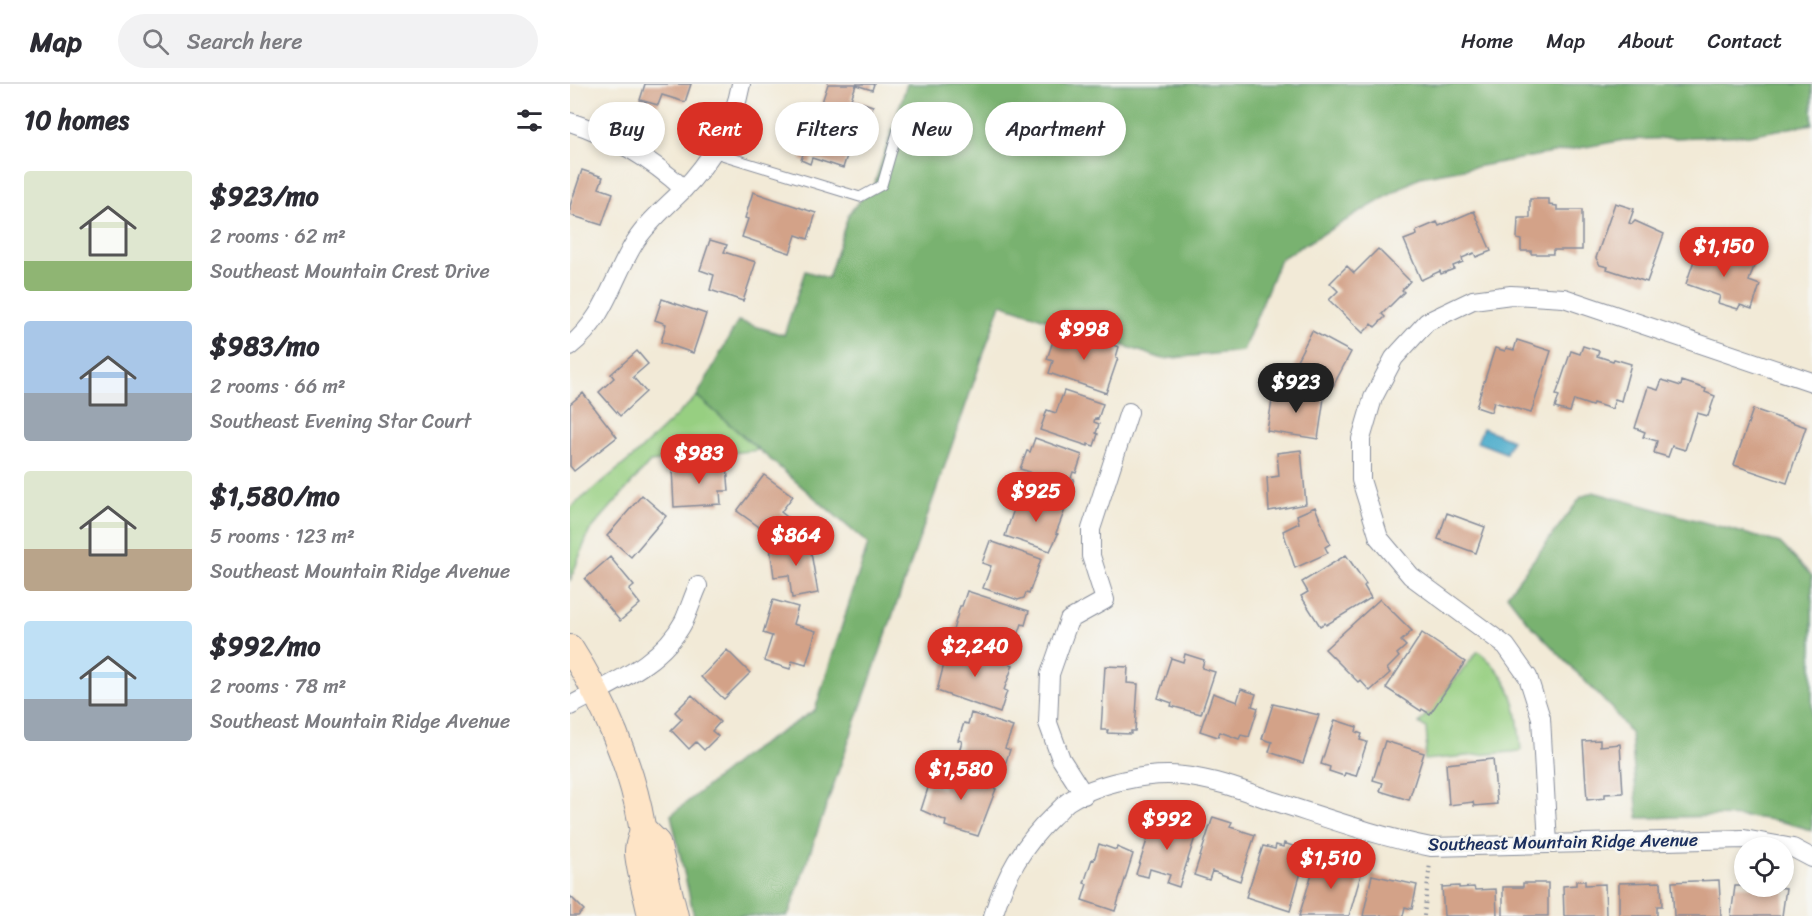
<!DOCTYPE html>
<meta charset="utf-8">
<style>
:root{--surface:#fff;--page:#f2f2f3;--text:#2b2b33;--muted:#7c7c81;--line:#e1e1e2;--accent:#d93025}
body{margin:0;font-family:Sriracha,sans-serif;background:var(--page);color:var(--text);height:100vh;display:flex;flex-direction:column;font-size:22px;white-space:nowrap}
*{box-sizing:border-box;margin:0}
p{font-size:20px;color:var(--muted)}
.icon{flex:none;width:33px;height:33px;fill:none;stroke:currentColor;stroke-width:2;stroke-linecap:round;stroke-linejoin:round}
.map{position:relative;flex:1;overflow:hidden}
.drawer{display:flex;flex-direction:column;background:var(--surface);width:570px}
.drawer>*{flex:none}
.banner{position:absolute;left:18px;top:18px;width:570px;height:54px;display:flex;gap:12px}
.controls{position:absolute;left:1164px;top:753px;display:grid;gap:12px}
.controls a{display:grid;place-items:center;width:60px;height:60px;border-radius:50%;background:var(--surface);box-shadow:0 3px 9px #0003;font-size:30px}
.price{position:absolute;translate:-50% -51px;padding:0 14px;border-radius:21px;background:var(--accent);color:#fff;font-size:20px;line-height:39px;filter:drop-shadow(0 2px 3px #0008)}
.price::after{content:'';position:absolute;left:50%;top:36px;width:18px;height:14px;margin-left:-9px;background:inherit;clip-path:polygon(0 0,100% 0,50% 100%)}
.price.selected{background:#222;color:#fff}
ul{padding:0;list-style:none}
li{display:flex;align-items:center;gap:18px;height:150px;padding:0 24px}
li span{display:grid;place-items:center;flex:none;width:168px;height:120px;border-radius:6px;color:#555}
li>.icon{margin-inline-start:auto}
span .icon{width:72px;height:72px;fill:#fffc;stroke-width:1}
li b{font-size:26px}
h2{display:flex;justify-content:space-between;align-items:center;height:72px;padding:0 24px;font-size:26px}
.pill{padding:0 21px;border-radius:27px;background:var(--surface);box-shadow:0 3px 9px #0003;font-size:21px;line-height:54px}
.pill.selected{background:var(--accent);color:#fff}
header{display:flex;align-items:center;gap:36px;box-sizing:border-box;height:84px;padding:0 30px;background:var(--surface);border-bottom:2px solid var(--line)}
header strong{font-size:28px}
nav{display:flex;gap:33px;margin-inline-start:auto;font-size:21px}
.search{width:420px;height:54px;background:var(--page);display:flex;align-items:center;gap:15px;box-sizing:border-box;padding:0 21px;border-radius:33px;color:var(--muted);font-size:22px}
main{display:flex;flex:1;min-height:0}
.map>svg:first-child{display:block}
.green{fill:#97cf81;stroke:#597f70;stroke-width:1.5}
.forest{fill:#79b26f;stroke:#4a7066;stroke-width:1.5}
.water{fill:#4caccb;stroke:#346e94;stroke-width:1.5}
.building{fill:#d3a288}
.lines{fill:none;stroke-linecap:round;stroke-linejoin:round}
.lane-casing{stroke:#868c9a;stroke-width:11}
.street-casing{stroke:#868c9a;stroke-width:20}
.secondary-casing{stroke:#868c9a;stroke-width:28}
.path{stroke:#868c9a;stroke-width:4;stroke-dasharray:1.5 4.5;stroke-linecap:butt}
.lane{stroke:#fff;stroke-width:9}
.street{stroke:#fff;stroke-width:18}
.secondary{stroke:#fee4c6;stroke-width:26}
.labels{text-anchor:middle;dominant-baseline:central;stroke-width:5;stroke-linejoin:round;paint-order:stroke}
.street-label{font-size:18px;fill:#1b2f5e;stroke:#f6f6f2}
</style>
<header>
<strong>Map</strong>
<div class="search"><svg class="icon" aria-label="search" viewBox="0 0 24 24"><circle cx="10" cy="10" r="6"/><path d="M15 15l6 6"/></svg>Search here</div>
<nav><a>Home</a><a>Map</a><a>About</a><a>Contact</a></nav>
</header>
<main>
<section class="drawer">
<h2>10 homes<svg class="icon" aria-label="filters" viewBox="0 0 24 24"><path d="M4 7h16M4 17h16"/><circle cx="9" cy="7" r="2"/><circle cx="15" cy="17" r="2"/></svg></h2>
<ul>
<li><span style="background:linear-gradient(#dfe7d0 75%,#8fb573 0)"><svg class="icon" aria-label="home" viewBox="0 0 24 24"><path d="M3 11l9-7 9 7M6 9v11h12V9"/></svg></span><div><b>$923/mo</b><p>2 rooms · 62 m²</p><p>Southeast Mountain Crest Drive</p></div></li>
<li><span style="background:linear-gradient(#a9c7e8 60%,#9aa5b1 0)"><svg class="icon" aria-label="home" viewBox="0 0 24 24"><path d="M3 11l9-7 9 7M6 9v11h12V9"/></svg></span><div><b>$983/mo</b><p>2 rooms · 66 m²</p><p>Southeast Evening Star Court</p></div></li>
<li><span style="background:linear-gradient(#dfe7d0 65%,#b9a48a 0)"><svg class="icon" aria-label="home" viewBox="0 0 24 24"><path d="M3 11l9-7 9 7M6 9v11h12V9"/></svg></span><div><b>$1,580/mo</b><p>5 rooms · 123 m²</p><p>Southeast Mountain Ridge Avenue</p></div></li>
<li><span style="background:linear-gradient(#bfe0f5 65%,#9aa5b1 0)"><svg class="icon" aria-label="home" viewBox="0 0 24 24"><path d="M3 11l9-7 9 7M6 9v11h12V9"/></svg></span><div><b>$992/mo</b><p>2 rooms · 78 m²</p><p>Southeast Mountain Ridge Avenue</p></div></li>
</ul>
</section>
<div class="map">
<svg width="1242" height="832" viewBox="0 0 1242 832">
<rect width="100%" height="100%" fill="#f6f6f2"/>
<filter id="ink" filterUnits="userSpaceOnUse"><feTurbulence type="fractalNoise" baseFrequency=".0167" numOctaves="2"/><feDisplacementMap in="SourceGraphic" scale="12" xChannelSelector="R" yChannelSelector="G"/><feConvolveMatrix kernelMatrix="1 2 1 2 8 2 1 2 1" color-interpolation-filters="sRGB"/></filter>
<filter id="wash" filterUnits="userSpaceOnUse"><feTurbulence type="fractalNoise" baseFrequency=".008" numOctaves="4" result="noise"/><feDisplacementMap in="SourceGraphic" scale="24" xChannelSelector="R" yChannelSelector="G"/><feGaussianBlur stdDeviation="1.35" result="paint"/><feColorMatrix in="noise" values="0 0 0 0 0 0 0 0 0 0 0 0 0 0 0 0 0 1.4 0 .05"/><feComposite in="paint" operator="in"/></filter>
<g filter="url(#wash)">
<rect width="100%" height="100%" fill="#f2ead7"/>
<!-- green -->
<path class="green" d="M127 312 189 366 80 378 19 448 0 497V424L64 372Z
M908 567C945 596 947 623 951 667L854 676 857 657 856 644 849 639Z"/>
<!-- forest -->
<path class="forest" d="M337 0H1242V40L1179 51 1054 56 850 93 710 175 673 267 593 275 431 220 218 832H124L101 731 178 669 245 626 298 460 127 312 168 237 214 251 235 187 258 194 279 129 304 101Z
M1023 408 1210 459 1242 492V747C1190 725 1124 734 1068 734L1061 650 1042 625 957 537 937 511 1011 413Z"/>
<!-- water -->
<path class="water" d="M913 344 942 356 936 369 907 358Z"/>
<g id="blocks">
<!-- building -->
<path class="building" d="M75 0H121L115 18 92 11 88 21 70 16Z
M258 0H304L302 6 286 1 281 15 303 22 296 43 249 27Z
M239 39 283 53 273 84 242 74 240 80 231 76 241 47 237 45Z
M12 86 33 93 29 104 43 109 32 141 0 131V122Z
M183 108 246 129 238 155 226 151 220 169 172 153 178 135 175 134Z
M960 115H979V121L987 122V126H1012V166H983V170H961V167H951V156L947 155 948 134H960Z
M1045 119 1064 125 1059 139 1062 140 1065 137 1094 150 1077 198 1037 185 1038 183 1030 181 1026 174Z
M904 127 921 167 906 173 904 169 892 174 893 178 883 182 884 185 871 190 870 187 851 196 834 156 847 151 846 147 867 138 869 142Z
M140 156 157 161 154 168 186 178 173 217 140 206 144 191 130 186Z
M1129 162 1185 179 1179 197 1190 201 1182 225 1170 221 1168 225 1148 219 1150 212 1116 200Z
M808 165 840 197 832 206 834 208 812 230 815 233 805 243 802 240 793 249 759 216 768 207 760 199 777 182 784 189Z
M92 215 136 230 123 269 91 258 96 240 85 236Z
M496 246 549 263 546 273 548 274 536 309 479 289 483 277 477 275 484 254 492 257Z
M742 247 781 268 763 302 724 282Z
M947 256 981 267 961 329 924 318 921 328 906 323 925 264 935 267 936 264 944 266Z
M1013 262 1029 267 1027 272 1043 277 1044 275 1061 280 1051 317 1045 315 1042 325 1023 319 1022 322 1004 316 1000 328 985 324 989 312 986 311 1001 267 1010 270Z
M67 267 78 280 63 293 76 308 50 332 29 308 44 294 41 290Z
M1092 296 1111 302 1112 297 1136 305 1135 308 1145 312 1138 332 1127 329 1115 366 1102 362 1098 373 1084 369 1087 357 1073 353 1075 348 1065 344 1078 303 1088 306Z
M704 305 754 314 748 355 697 347Z
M494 307 533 320 528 335 525 334 524 338 529 340 526 349 528 350 524 362 518 360V362L470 346 477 326 486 329Z
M13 309 47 353 4 387 0 382V320Z
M1183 325 1236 343 1217 399 1164 381Z
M465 354 512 371 506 389 503 388 501 394 504 395 497 416 455 401 460 388 450 385 457 367 460 368Z
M731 366 736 420 699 427 697 394 709 392 707 369Z
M157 381 159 407H150L151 420 104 423 102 384Z
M194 391 223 412 211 428 221 436 206 455 167 427Z
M72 411 96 432 61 473 37 452Z
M448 413 471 421 473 415 496 423 486 449 488 450 480 467 435 452Z
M745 423 760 460 755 463 758 469 725 484 713 447 729 439 727 431Z
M877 429 915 443 906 469 868 455Z
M239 457 248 509 222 514 219 491 204 493 200 463Z
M420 457 471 475 459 510 456 509 454 514 448 516 413 504 421 482 412 479Z
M776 471 796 500 794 502 801 514 756 541 755 539 750 542 731 512 738 508 732 498Z
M40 473 64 502 59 506 70 520 50 537 15 495Z
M397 507 459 527 455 541 452 540 448 551 451 552 444 573 381 553 390 522H392Z
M810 515 842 547 831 557 836 562 827 570 829 573 817 585 820 589 800 607 790 596 788 598 755 565Z
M203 516 228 523 223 540 246 547 236 581 222 577 220 585 194 577 202 552 193 549Z
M852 549 895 578 860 630 852 625 851 627 816 604Z
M383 560 443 581 434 606 437 607 430 629 367 607 375 576 378 577Z
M157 566 180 589 154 615 131 593Z
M615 570 634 576 632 584 645 588 631 630 601 622 602 619 588 614 601 574 613 578Z
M535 582 558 583 557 599 568 600 565 647H561V650L537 649 538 646H531Z
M671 605 686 610 682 622 688 624 679 653 671 651 669 655 650 648 648 653 630 647 643 609 667 618Z
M122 611 150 638 142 647 148 652 134 666 126 658 119 665 101 646 112 635 105 628Z
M703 620 749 631 733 679 699 668 702 658 692 655Z
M401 629 443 643 435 664 440 666 432 689 387 674 392 657 388 656 394 639 398 640Z
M765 636 787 643 786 648 792 650 790 656 797 658 786 692 775 689 774 692 759 687 760 683 751 680Z
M1030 656V662L1050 660 1053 709 1035 710V714L1017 716 1013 657Z
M815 657 854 669 839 716 810 707 813 699 803 696Z
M923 675 927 720 904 722 903 718 879 721 876 680Z
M396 685 424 694 421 703 426 705 408 752 375 742 376 737 351 726 359 701 373 705 378 688 394 693Z
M585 732 604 738 602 743 626 750 609 803 597 799 600 791 580 785 578 793 566 790Z
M643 733 662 739 660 743 685 751 670 797 642 787 639 796 624 791Z
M714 759 737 767 720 827 676 813 693 762 705 765 706 761 713 763Z
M529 760 546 766 547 763 563 770 545 827 512 816 517 800 514 799 522 775 524 776Z
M747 773 792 787 779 832H729Z
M802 791 847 801 842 825 835 823 833 832H793Z
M1149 796 1151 832H1104L1102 798Z
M1006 797H1015V801L1035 800 1036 832H994L993 802 1006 801Z
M1091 798 1092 822H1087V832H1049V799Z
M953 799H978V832H933V803H953Z
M889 802V804L904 803 905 806 926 805 927 832H874L872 803Z
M1165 802H1188V804L1195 805V802L1216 804 1212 832H1161Z
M0 812 14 826 8 832H0Z"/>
</g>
</g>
<g filter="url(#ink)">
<use href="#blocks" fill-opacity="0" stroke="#868c9a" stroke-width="1.5"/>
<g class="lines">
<!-- lane casing -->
<g class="lane-casing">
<path id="lane" d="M142 68 290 113 312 101 331 35"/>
</g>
<!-- street casing -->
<g class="street-casing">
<path id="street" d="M0 38C43 52 81 75 114 105
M0 262C36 233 42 195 65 158 77 139 96 123 112 107 140 78 164 40 171 0
M0 622C41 599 91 581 114 537 119 526 123 513 128 502
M514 711 491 675 478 639 480 590 499 536 535 516 521 472V445L559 328
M978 760 971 634 958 593 936 562 841 492 809 454 791 396V355L803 314 824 274 857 238 903 216 941 211 994 214 1242 298
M423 832C435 792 453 761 483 732 488 728 493 721 499 717 527 699 580 688 613 692 643 695 672 706 700 716 754 733 806 752 861 763L1174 755 1223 764 1242 774"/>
</g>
<!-- secondary casing -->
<g class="secondary-casing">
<path id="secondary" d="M0 564C33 615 62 682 72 742 74 751 67 760 68 769 70 790 77 811 81 832
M73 745 87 759 105 832"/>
</g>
<!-- path -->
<path class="path" d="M854 832 860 779"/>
<!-- lane -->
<use href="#lane" class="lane"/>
<!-- street -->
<use href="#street" class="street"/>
<!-- secondary -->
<use href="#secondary" class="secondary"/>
</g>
</g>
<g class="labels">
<!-- street labels -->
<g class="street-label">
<text transform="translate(993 758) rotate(-1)">Southeast Mountain Ridge Avenue</text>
</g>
</g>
</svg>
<div class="controls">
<a><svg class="icon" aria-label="locate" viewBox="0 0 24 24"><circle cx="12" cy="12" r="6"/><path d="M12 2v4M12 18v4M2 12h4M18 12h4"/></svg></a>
</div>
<b class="price" style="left:1154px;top:194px">$1,150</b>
<b class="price" style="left:514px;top:277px">$998</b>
<b class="price selected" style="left:726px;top:330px">$923</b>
<b class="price" style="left:129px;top:401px">$983</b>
<b class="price" style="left:466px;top:439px">$925</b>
<b class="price" style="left:226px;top:483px">$864</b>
<b class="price" style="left:405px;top:594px">$2,240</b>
<b class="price" style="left:391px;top:717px">$1,580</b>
<b class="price" style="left:597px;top:767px">$992</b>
<b class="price" style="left:761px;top:806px">$1,510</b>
<div class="banner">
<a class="pill">Buy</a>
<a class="pill selected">Rent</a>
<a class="pill">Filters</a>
<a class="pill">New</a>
<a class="pill">Apartment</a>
</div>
</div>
</main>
